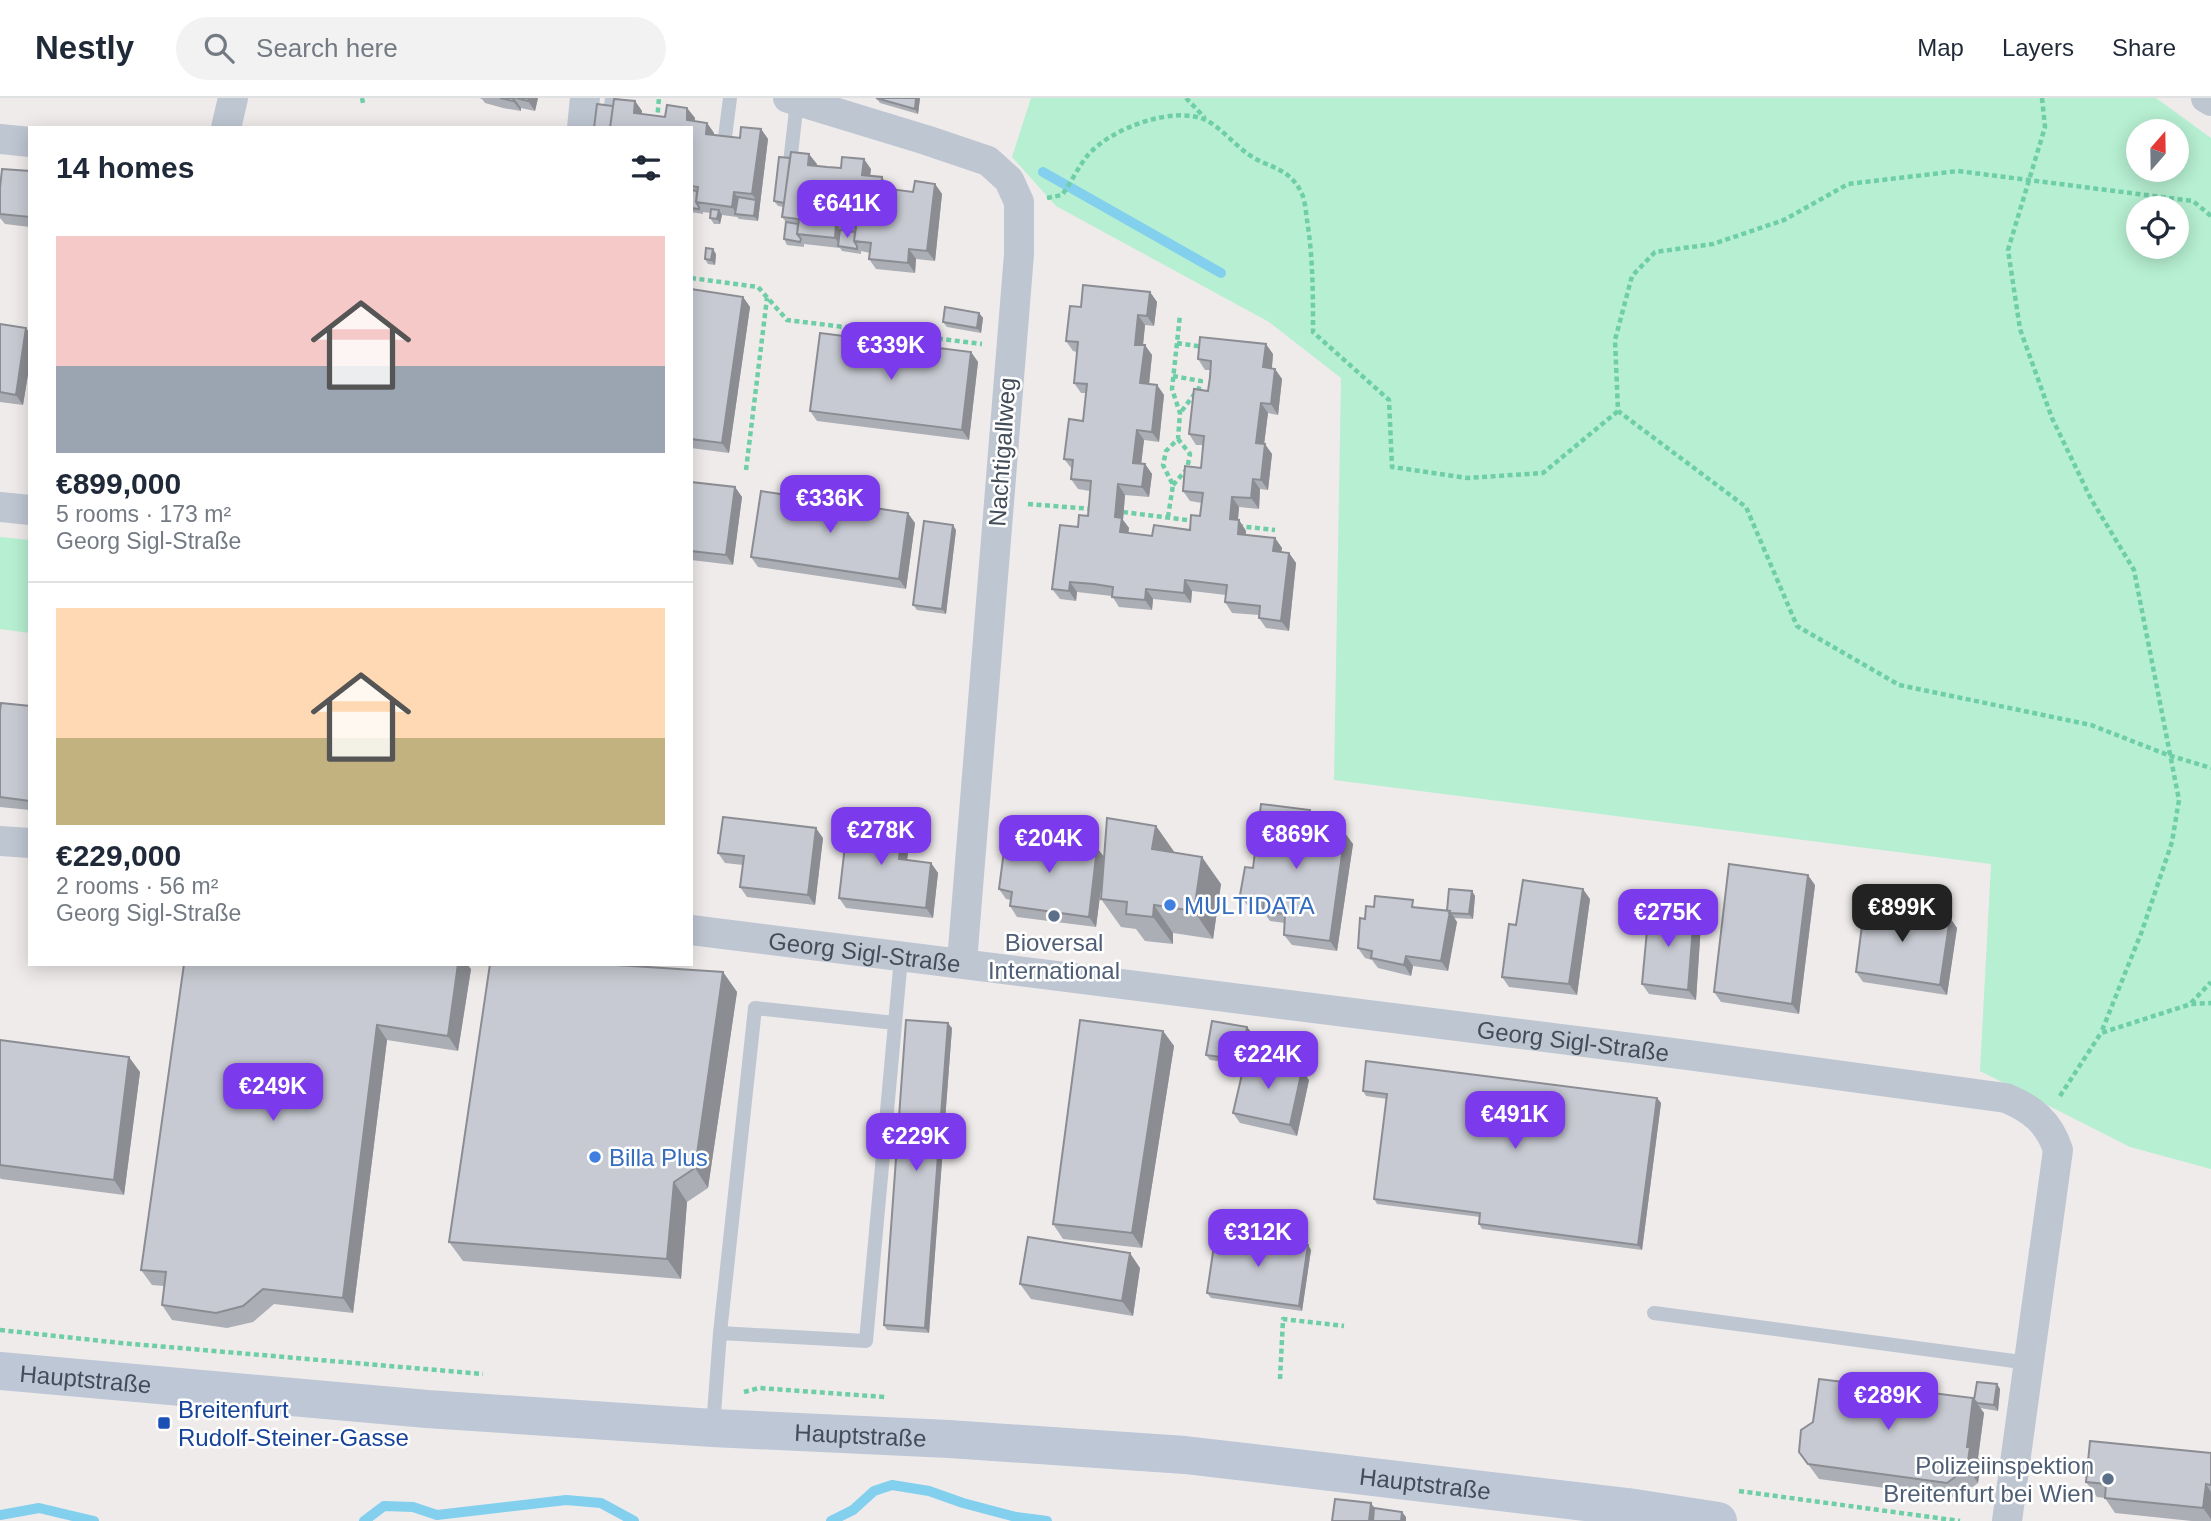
<!DOCTYPE html>
<meta charset="utf-8">
<style>
:root{--surface:#fff;--page:#f2f2f3;--text:#1f2937;--muted:#747a83;--line:#e0e1e3;--accent:#7c3aed}
body{margin:0;font-family:Arial,sans-serif;background:var(--page);color:var(--text);height:100vh;display:flex;flex-direction:column;font-size:26px;white-space:nowrap}
*{box-sizing:border-box;margin:0}
p{font-size:23px;color:var(--muted)}
.icon{flex:none;width:38px;height:38px;fill:none;stroke:currentColor;stroke-width:2;stroke-linecap:round;stroke-linejoin:round}
.map{position:relative;flex:1;overflow:hidden}
.details{position:absolute;left:28px;top:28px;width:665px;height:840px;display:flex;flex-direction:column;background:var(--surface);border-radius:0px;box-shadow:0 4px 18px #0003}
.details>*{flex:none}
.needle{width:46px;rotate:20deg}
.tools{position:absolute;left:2126px;top:21px;display:grid;gap:14px}
.tools a{display:grid;place-items:center;width:63px;height:63px;border-radius:50%;background:var(--surface);box-shadow:0 4px 18px #0003;font-size:35px}
.price{position:absolute;translate:-50% -60px;padding:0 16px;border-radius:14px;background:var(--accent);color:#fff;font-size:23px;line-height:46px;filter:drop-shadow(0 2px 4px #0008)}
.price::after{content:'';position:absolute;left:50%;top:42px;width:21px;height:16px;margin-left:-10px;background:inherit;clip-path:polygon(0 0,100% 0,50% 100%)}
.price.on{background:#222;color:#fff}
ul{padding:0;list-style:none}
li{display:grid;align-content:center;gap:14px;height:371px;padding:0 28px}
li+li{border-top:2px solid var(--line)}
li span{display:grid;place-items:center;height:217px;border-radius:0px;color:#555}
li>.icon{margin-inline-start:auto}
span .icon{width:126px;height:126px;fill:#fffc;stroke-width:1}
li b{font-size:30px}
h2{display:flex;justify-content:space-between;align-items:center;height:84px;padding:0 28px;font-size:30px}
header{display:flex;align-items:center;gap:42px;box-sizing:border-box;height:98px;padding:0 35px;background:var(--surface);border-bottom:2px solid var(--line)}
header strong{font-size:33px}
nav{display:flex;gap:38px;margin-inline-start:auto;font-size:24px}
.search{width:490px;height:63px;background:var(--page);display:flex;align-items:center;gap:18px;box-sizing:border-box;padding:0 24px;border-radius:38px;color:var(--muted);font-size:26px}
.map>svg:first-child{display:block}
.green{fill:#b6efd1;fill-rule:evenodd}
.lines{fill:none;stroke-linecap:round;stroke-linejoin:round}
.stream{stroke:#82cfee;stroke-width:10}
.path{stroke:#6ecea6;stroke-width:4.5;stroke-dasharray:5 3.5;stroke-linecap:butt}
.lane{stroke:#bec6d2;stroke-width:14}
.street{stroke:#bec6d2;stroke-width:30}
.secondary{stroke:#bdc7d6;stroke-width:38}
.wall{fill:#abaeb5}
.shaded-wall{fill:#8b8d93}
.building{fill:#c7cad2;stroke:#8b8d93;stroke-width:2}
.shop-dot{fill:#3f7fe0;stroke:#fff;stroke-width:2.5}
.service-dot{fill:#5c6f8a;stroke:#fff;stroke-width:2.5}
.transit-dot{fill:#1a4fb4;stroke:#fff;stroke-width:2.5}
.labels{text-anchor:middle;dominant-baseline:central;stroke-width:5;stroke-linejoin:round;paint-order:stroke}
.street-label{font-size:24px;fill:#434d59;stroke:#fff}
.shop-label{font-size:24px;fill:#366cbe;stroke:#fff;text-anchor:start}
.service-label{font-size:24px;fill:#4e5e75;stroke:#fff}
.transit-label{font-size:24px;fill:#164399;stroke:#fff;text-anchor:start}
</style>
<header>
<strong>Nestly</strong>
<div class="search"><svg class="icon" aria-label="search" viewBox="0 0 24 24"><circle cx="10" cy="10" r="6"/><path d="M15 15l6 6"/></svg>Search here</div>
<nav><a>Map</a><a>Layers</a><a>Share</a></nav>
</header>
<div class="map">
<svg width="2211" height="1423" viewBox="0 0 2211 1423">
<rect width="100%" height="100%" fill="#efebeb"/>
<!-- green -->
<path class="green" d="M1031 0H2156L2211 40V1071L2130 1049 1980 973 1991 766 1334 682 1341 280 1269 224 1056 108 1012 59ZM2138 33H2177V72H2138ZM2138 110H2177V149H2138Z
M0 439 30 442V535L0 531Z"/>
<g class="lines">
<!-- stream -->
<path class="stream" d="M1043 74 1221 175
M0 1417 39 1410 94 1423
M364 1423 384 1408 413 1409 437 1417 566 1402 601 1405 634 1423
M831 1423 853 1412 874 1393 892 1387 929 1393 963 1405 1016 1419 1047 1423"/>
<!-- path -->
<path class="path" d="M362 0 363 5
M1186 0 1205 20
M2042 0 2045 29 2008 152 2020 231 2052 320 2091 401 2134 472 2179 702 2172 744 2142 833 2101 935
M657 23 659 0
M1047 100 1062 97C1071 85 1078 69 1088 57 1110 31 1173 7 1206 22 1221 30 1234 46 1248 56 1269 71 1289 68 1302 96 1305 103 1306 114 1307 122 1313 159 1313 196 1313 234L1389 302 1392 369 1467 380 1543 375 1618 313
M2211 118 2193 103 1958 73 1848 86 1784 122 1713 146 1655 154 1632 178 1615 242 1618 313 1746 409 1797 528 1899 587 2091 627 2168 657 2211 670
M691 180 758 189 787 222 982 246
M1177 245 1203 249
M1173 278 1201 283 1199 290 1181 314
M746 372 767 200
M1173 387 1187 371 1190 356 1178 341
M1028 406 1092 411
M1123 414 1195 423
M1168 419 1173 387 1163 367 1166 353 1178 341 1180 315 1172 291 1180 217
M1238 428 1275 432
M2191 905 2211 884
M2060 998 2101 935 2191 906 2211 905
M0 1232 121 1245 483 1276
M1280 1281 1283 1221 1344 1228
M744 1294 759 1290 885 1299
M1739 1393 1960 1423"/>
<!-- lane -->
<path class="lane" d="M610 13 612 0
M724 47 730 0
M790 65 797 3
M1654 1215 2029 1265
M720 1235 755 910 895 925
M713 1329 720 1235 866 1243 901 860"/>
<!-- street -->
<g class="street">
<path d="M788 0 926 42 988 63 1009 82 1019 104V156L962 864"/>
<path d="M2206 0 2211 3"/>
<path d="M226 30 233 0"/>
<path d="M582 30 585 0"/>
<path d="M0 41 30 44"/>
<path d="M0 409 30 412"/>
<path d="M0 743 30 745"/>
<path id="s1" d="M691 832 1688 957 2006 1000C2032 1011 2049 1024 2058 1052L2007 1423"/>
</g>
<!-- secondary -->
<path class="secondary" id="s2" d="M0 1273 427 1311 713 1330 949 1341 1185 1357 1628 1409 1718 1423"/>
</g>
<!-- wall -->
<path class="wall" d="M479 0H538L535 13 521 10V13L503 10 485 5 482 1Z
M876 0H920L918 16 880 5Z
M614 1 635 3 642 13V16L665 19 667 7 687 10 695 20 694 23 707 25 714 35V37L740 40 741 29 761 31 768 41 758 123 739 121 737 119 722 117 720 126H714L710 120 711 115 703 114V116L691 114V30H594L597 6 613 8Z
M817 66 816 68 841 70 871 71 870 78 889 90V91L913 94 935 86 942 96 935 163 916 161 915 175 876 171 869 161 870 155 861 153V156L842 153 840 150 804 146V149L787 147 784 141 786 124 782 119 784 109 778 108 774 103Z
M30 73V129L5 126 0 120V90Z
M716 156 715 167 708 166 705 161Z
M691 191 743 199 750 209 729 355 691 350Z
M1150 194 1157 204 1154 228 1145 227 1143 247 1152 257 1149 286 1157 287 1164 297 1159 344 1144 342 1141 366H1145L1152 376 1149 399 1125 397 1123 422 1129 430 1128 435 1152 438 1190 432 1200 418 1202 405 1190 403 1183 393 1201 370 1203 347H1196L1189 336 1208 293 1210 272H1205L1198 261 1273 256 1272 270 1275 271 1282 281 1278 317 1268 315 1264 346 1272 356 1268 392 1260 391 1259 411 1239 409 1238 422H1239L1246 433V437L1275 440 1282 450 1281 454 1289 455 1296 465 1289 533 1266 530 1259 520V517L1232 515 1225 504 1226 497 1192 493 1191 505 1153 501 1152 512 1119 509 1112 498 1077 494 1076 503 1060 501 1052 491 1078 429 1088 418 1090 393 1078 391 1071 381 1072 371 1064 361 1083 323 1086 295H1081L1074 285 1077 254 1073 253 1066 243 1081 209Z
M979 215 983 220 981 235 947 229 943 224Z
M0 226 30 235V264L23 307 0 304Z
M971 254 978 264 969 342 817 323 810 313Z
M691 384 735 389 742 399 733 467 691 462Z
M915 425 906 491 758 469 751 459Z
M956 432 946 516 917 512 913 507Z
M30 608V712L0 709V613Z
M1310 712 1318 722 1316 732 1353 746 1337 853 1292 847 1284 837 1285 825 1270 823 1263 813V810L1247 807 1240 797 1253 770Z
M902 728 910 738 907 762 931 765 938 775 933 820 846 810 839 800Z
M1156 728 1174 754 1221 786 1213 841 1173 835V846L1145 843 1136 831 1121 829 1101 801 1104 766 1096 829 1017 819 1010 808 1011 802 1006 801 999 791 1097 750 1104 759Z
M823 740 815 807 747 799 740 789 743 767 725 765 718 755Z
M1815 787 1799 916 1721 904 1714 894Z
M1472 793 1475 798 1473 821 1454 820 1457 824 1448 873 1413 868 1411 878 1378 870 1372 862 1365 860 1358 850 1365 821 1374 809 1418 810 1447 813Z
M1590 801 1577 897 1509 889 1502 879Z
M1950 820 1957 830 1947 897 1863 884 1856 874Z
M1701 826 1696 902 1649 896 1642 886Z
M184 866 471 871 458 953 387 942 353 1215 274 1206 253 1224 227 1230 172 1222 162 1207 164 1188 152 1187 141 1172Z
M723 874 737 894 708 1090 687 1104 681 1181 463 1163 449 1144Z
M1247 929 1251 934 1247 959 1309 982 1297 1038 1240 1025 1233 1015 1244 967 1210 962 1206 957Z
M952 930 929 1235 887 1232 884 1227Z
M1163 933 1174 948 1142 1150 1063 1141 1053 1126Z
M0 942 140 974 124 1097 1 1081 0 1080Z
M1363 993 1657 1000 1661 1005 1642 1152 1482 1131 1479 1126 1480 1119 1377 1106 1374 1101 1387 1001 1366 998Z
M1308 1147 1311 1152 1302 1213 1211 1200 1207 1195Z
M1140 1170 1133 1218 1031 1201 1020 1186Z
M1997 1286 2000 1291 1998 1313 1980 1310 1984 1315 1978 1360 1981 1364 1978 1385 1958 1400 1819 1381 1799 1354 1973 1300 1974 1302Z
M2211 1355V1423H2192L2115 1415 2105 1400 2097 1399 2086 1384Z"/>
<!-- shaded-wall -->
<path class="shaded-wall" d="M514 0 521 10V13L513 3Z
M529 0H538L535 13 528 3Z
M916 0H920L918 16 915 11Z
M635 3 642 13 641 26 634 15Z
M687 10 695 20 694 32 687 22Z
M707 25 714 35 713 46 706 36Z
M761 31 768 41 758 123 754 118 756 102 752 96Z
M809 56 817 66 816 77 808 67Z
M864 61 871 71 869 87 862 77Z
M882 79 889 90 888 101 881 90Z
M935 86 942 96 935 163 927 153Z
M734 94 741 104 737 116 732 109Z
M719 112 722 117 720 126 717 121Z
M836 126 843 137 841 148 835 140Z
M713 151 716 156 715 167 711 162Z
M909 151 916 161 915 175 908 165Z
M1150 194 1157 204 1154 228 1147 218Z
M743 199 750 209 729 355 722 345Z
M979 215 983 220 981 235 977 230Z
M1138 217 1145 227 1142 257 1135 247Z
M26 230 30 235V264L23 307 16 297Z
M1266 246 1273 256 1271 279 1263 269Z
M1145 247 1152 257 1148 296 1140 285Z
M971 254 978 264 969 342 962 332Z
M1275 271 1282 281 1278 317 1271 306Z
M1157 287 1164 297 1159 344 1152 334Z
M1261 305 1268 315 1263 355 1256 345Z
M1137 332 1144 342 1140 376 1133 365Z
M1265 346 1272 356 1268 392 1261 382Z
M1145 366 1152 376 1149 399 1142 389Z
M1253 381 1260 391 1259 411 1251 400Z
M1118 386 1125 397 1123 422 1129 430 1127 444 1120 434 1115 419Z
M735 389 742 399 733 467 726 457Z
M1232 399 1239 409 1237 431 1230 421Z
M908 415 915 425 906 491 899 481Z
M1239 422 1246 433 1245 446 1238 436Z
M953 427 956 432 946 516 942 511Z
M1275 440 1282 450 1280 463 1273 453Z
M1289 455 1296 465 1289 533 1281 523Z
M1185 482 1192 493 1191 505 1184 495Z
M1070 484 1077 494 1076 503 1069 493Z
M1146 491 1153 501 1152 512 1145 502Z
M1310 712 1318 722 1314 741 1307 731Z
M902 728 910 738 906 771 899 761Z
M1156 728 1175 755 1152 751Z
M816 730 823 740 815 807 808 797Z
M1345 735 1353 746 1337 853 1330 843Z
M1097 750 1105 760 1096 829 1089 819Z
M1202 759 1221 786 1213 841 1194 813Z
M931 765 938 775 933 820 926 810Z
M1808 777 1815 787 1799 916 1792 906Z
M1583 791 1590 801 1577 897 1569 886Z
M1472 793 1475 798 1473 821 1469 816Z
M1154 807 1173 835V846L1153 819Z
M1450 813 1457 824 1448 873 1441 863Z
M1694 816 1701 826 1696 902 1688 892Z
M1950 820 1957 830 1947 897 1940 887Z
M1406 858 1413 868 1411 878 1404 867Z
M458 866H467L471 871 458 953 448 938Z
M723 874 737 894 708 1090 695 1070Z
M948 925 952 930 929 1235 925 1230Z
M377 927 387 942 353 1215 343 1200Z
M1247 929 1251 934 1246 967 1242 962Z
M1163 933 1174 948 1142 1150 1132 1135Z
M129 959 140 974 124 1097 114 1082Z
M1302 972 1309 982 1297 1038 1290 1027Z
M1657 1000 1661 1005 1642 1152 1638 1147Z
M674 1084 687 1104 681 1181 667 1161Z
M1308 1147 1311 1152 1302 1213 1299 1208Z
M1130 1155 1140 1170 1133 1218 1122 1203Z
M1997 1286 2000 1291 1998 1313 1994 1307Z
M1973 1300 1984 1315 1978 1360 1981 1364 1978 1385 1967 1370V1349Z
M2206 1386 2211 1394V1421L2203 1410Z
M1371 1405 1378 1415 1377 1423H1369Z
M1402 1414 1406 1419V1423H1401Z"/>
<!-- building -->
<path class="building" d="M500 0H514L513 3Z
M516 0H529L528 3Z
M876 0H916L915 11Z
M614 1 635 3 634 15 665 19 667 7 687 10V22L707 25 706 36 740 40 741 29 761 31 752 96 734 94 732 109 696 104 698 89 691 88V30H610Z
M597 6 613 8 610 30H594Z
M791 54 809 56 808 67 827 69 841 70 842 59 864 61 862 77 882 79 881 90 913 94 915 83 935 86 927 153 909 151 908 165 869 161 871 145 854 143 856 129 836 126 835 140 797 136 799 121 782 119Z
M779 59 790 60 784 105 774 103Z
M2 71 30 73V119L0 116V90Z
M691 92 697 93 696 104 699 109V111L691 110Z
M738 99 756 102 754 118 735 116Z
M711 111 719 112 717 121 710 120Z
M786 124 798 126 797 136 801 141 800 144 784 141Z
M840 132 855 134 854 143 857 148V151L838 148Z
M706 150 713 151 711 162 705 161Z
M1083 187 1150 194 1147 218 1138 217 1135 247H1145L1140 285 1157 287 1152 334 1137 332 1133 365 1145 366 1142 389 1118 386 1115 419 1122 420 1120 434 1152 438 1154 427 1190 432 1191 417 1200 418 1203 395 1183 393 1185 368 1201 370 1204 338 1189 336 1194 291 1208 293 1210 279 1211 263 1198 261 1200 239 1266 246 1263 269 1275 271 1271 306 1261 305 1256 345 1265 346 1261 382 1253 381 1251 400 1232 399 1230 421 1239 422 1238 436 1275 440 1273 453 1289 455 1281 523 1259 520 1260 508 1225 504 1227 487 1185 482 1184 495 1146 491 1145 502 1112 499 1113 489 1094 486 1070 484 1069 493 1052 491 1060 427 1078 429 1079 417 1088 418 1091 383 1071 381 1073 362 1064 361 1069 321 1083 323 1087 286 1074 285 1078 244 1066 243 1070 208 1081 209Z
M691 191 743 199 722 345 691 341Z
M945 209 979 215 977 230 943 224Z
M0 226 26 230 16 297 0 294Z
M820 235 971 254 962 332 810 313Z
M691 384 735 389 726 457 691 453Z
M761 393 908 415 899 481 751 459Z
M924 423 953 427 942 511 913 507Z
M1 605 30 608V703L0 699V613Z
M1261 706 1310 712 1307 731 1345 735 1330 843 1284 837 1285 816 1263 813 1264 801 1240 797 1245 769 1253 770Z
M723 719 816 730 808 797 740 789 744 758 718 755Z
M1107 720 1156 728 1152 751 1202 759 1194 813 1154 807 1153 819 1126 816 1127 804 1101 801Z
M848 721 902 728 899 761 931 765 926 810 839 800Z
M1006 737 1097 750 1089 819 1010 808 1012 794 999 791Z
M1729 766 1808 777 1792 906 1714 894Z
M1523 782 1583 791 1569 886 1502 879 1509 826 1516 827Z
M1449 791 1472 793 1469 816 1449 815 1450 813H1447Z
M1375 798 1413 802 1412 809 1450 813 1441 863 1406 858 1404 867 1371 860 1372 853 1358 850 1360 820 1365 821 1366 808 1374 809Z
M1865 804 1950 820 1940 887 1856 874Z
M1649 811 1694 816 1688 892 1642 886Z
M184 866H458L448 938 377 927 343 1200 263 1191 243 1208 216 1215 162 1207 166 1174 141 1172Z
M490 866H602L723 874 695 1070 674 1084 667 1161 449 1144Z
M906 922 948 925 925 1230 884 1227Z
M1080 922 1163 933 1132 1135 1053 1126Z
M1212 923 1247 929 1242 962 1206 957Z
M0 942 129 959 114 1082 0 1067Z
M1246 959 1302 972 1290 1027 1233 1015Z
M1366 963 1657 1000 1638 1147 1479 1126 1480 1115 1374 1101 1387 996 1363 993Z
M1216 1134 1308 1147 1299 1208 1207 1195Z
M1028 1139 1130 1155 1122 1203 1020 1186Z
M1819 1281 1973 1300 1967 1349H1970L1967 1370 1947 1385 1808 1366 1799 1354 1801 1332 1813 1324Z
M1977 1284 1997 1286 1994 1307 1977 1305 1974 1302Z
M2090 1343 2211 1355V1387L2206 1386 2203 1410 2105 1400 2106 1386 2086 1384Z
M1335 1401 1371 1405 1369 1423H1332Z
M1374 1410 1402 1414 1401 1423H1373Z"/>
<!-- markers -->
<g class="shop-dot">
<circle cx="1170" cy="807" r="7"/>
<circle cx="595" cy="1059" r="7"/>
</g>
<g class="service-dot">
<circle cx="1054" cy="818" r="7"/>
<circle cx="2108" cy="1381" r="7"/>
</g>
<rect class="transit-dot" x="157" y="1318" width="14" height="14" rx="3.5"/>
<g class="labels">
<!-- street labels -->
<g class="street-label">
<text transform="translate(1002 354) rotate(-86)">Nachtigallweg</text>
<text stroke="none"><textPath href="#s1" startOffset="175">Georg Sigl-Straße</textPath></text>
<text stroke="none"><textPath href="#s1" startOffset="889">Georg Sigl-Straße</textPath></text>
<text stroke="none"><textPath href="#s2" startOffset="86">Hauptstraße</textPath></text>
<text stroke="none"><textPath href="#s2" startOffset="863">Hauptstraße</textPath></text>
<text stroke="none"><textPath href="#s2" startOffset="1430">Hauptstraße</textPath></text>
</g>
<!-- shop labels -->
<g class="shop-label">
<text x="1184" y="807">MULTIDATA</text>
<text x="609" y="1059">Billa Plus</text>
</g>
<!-- service labels -->
<g class="service-label">
<text x="1054" y="844">Bioversal<tspan x="1054" dy="28">International</tspan></text>
<text x="2094" y="1367" text-anchor="end">Polizeiinspektion<tspan x="2094" dy="28">Breitenfurt bei Wien</tspan></text>
</g>
<!-- transit labels -->
<g class="transit-label">
<text x="178" y="1311">Breitenfurt<tspan x="178" dy="28">Rudolf-Steiner-Gasse</tspan></text>
</g>
</g>
</svg>
<div class="tools">
<a><svg class="needle" viewBox="-14 -14 28 28"><path d="M0-13l5 13h-10z" fill="#e53935"/><path d="M0 13l5-13h-10z" fill="#747a83"/></svg></a>
<a><svg class="icon" aria-label="locate" viewBox="0 0 24 24"><circle cx="12" cy="12" r="6"/><path d="M12 2v4M12 18v4M2 12h4M18 12h4"/></svg></a>
</div>
<b class="price" style="left:847px;top:142px">€641K</b>
<b class="price" style="left:891px;top:284px">€339K</b>
<b class="price" style="left:830px;top:437px">€336K</b>
<b class="price" style="left:881px;top:769px">€278K</b>
<b class="price" style="left:1296px;top:773px">€869K</b>
<b class="price" style="left:1049px;top:777px">€204K</b>
<b class="price on" style="left:1902px;top:846px">€899K</b>
<b class="price" style="left:1668px;top:851px">€275K</b>
<b class="price" style="left:1268px;top:993px">€224K</b>
<b class="price" style="left:273px;top:1025px">€249K</b>
<b class="price" style="left:1515px;top:1053px">€491K</b>
<b class="price" style="left:916px;top:1075px">€229K</b>
<b class="price" style="left:1258px;top:1171px">€312K</b>
<b class="price" style="left:1888px;top:1334px">€289K</b>
<section class="details">
<h2>14 homes<svg class="icon" aria-label="filters" viewBox="0 0 24 24"><path d="M4 7h16M4 17h16"/><circle cx="9" cy="7" r="2"/><circle cx="15" cy="17" r="2"/></svg></h2>
<ul>
<li><span style="background:linear-gradient(#f6c9c9 60%,#9aa5b1 0)"><svg class="icon" aria-label="home" viewBox="0 0 24 24"><path d="M3 11l9-7 9 7M6 9v11h12V9"/></svg></span><div><b>€899,000</b><p>5 rooms · 173 m²</p><p>Georg Sigl-Straße</p></div></li>
<li><span style="background:linear-gradient(#ffd9b3 60%,#c2b280 0)"><svg class="icon" aria-label="home" viewBox="0 0 24 24"><path d="M3 11l9-7 9 7M6 9v11h12V9"/></svg></span><div><b>€229,000</b><p>2 rooms · 56 m²</p><p>Georg Sigl-Straße</p></div></li>
</ul>
</section>
</div>
